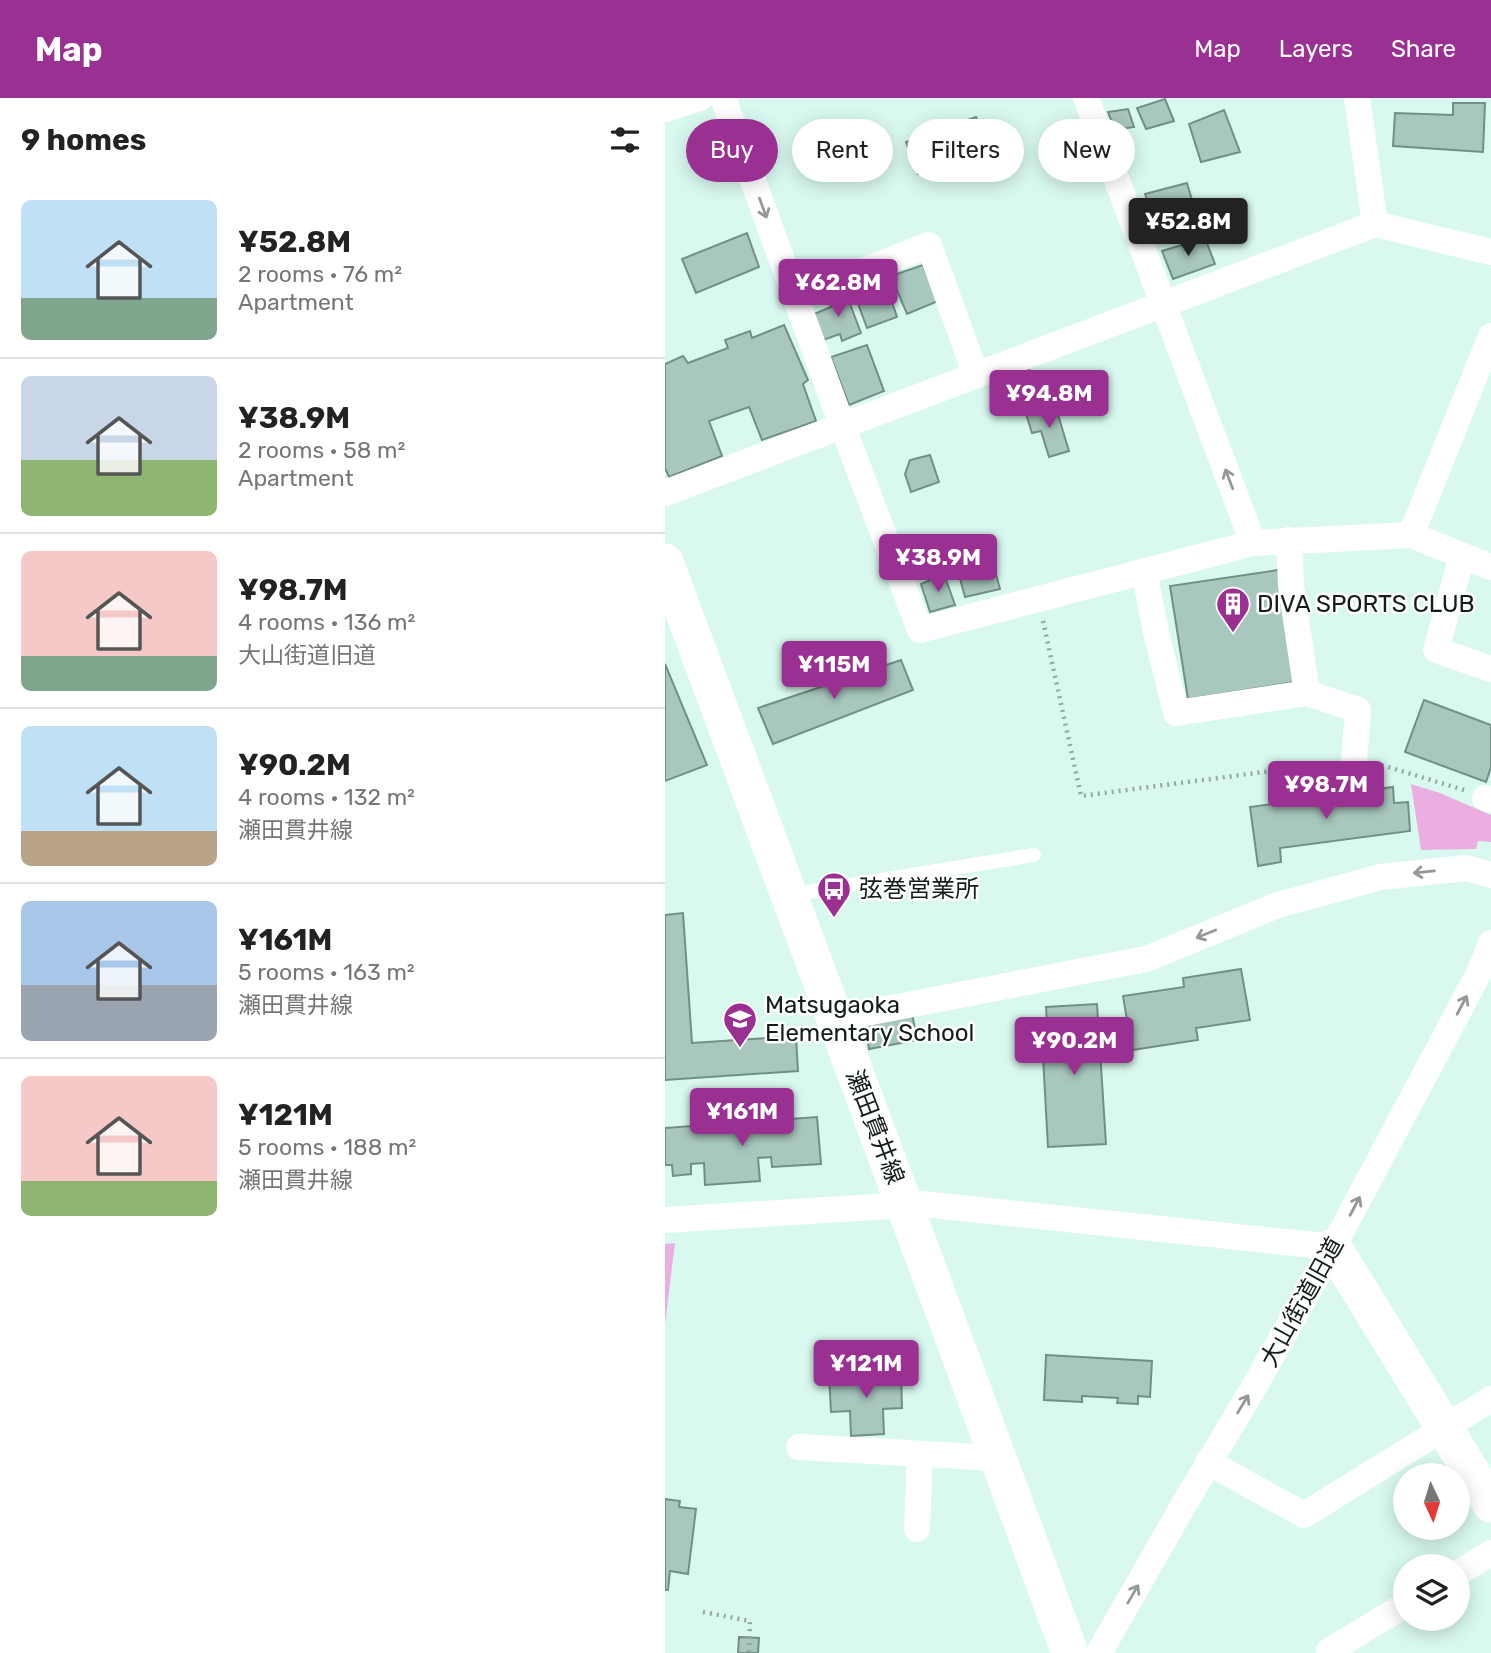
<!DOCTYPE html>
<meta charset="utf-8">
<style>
:root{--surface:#fff;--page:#f2f2f2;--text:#222;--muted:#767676;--line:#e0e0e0;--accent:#9a3091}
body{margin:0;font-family:Rubik,"Noto Sans JP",sans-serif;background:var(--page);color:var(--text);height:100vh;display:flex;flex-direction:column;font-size:26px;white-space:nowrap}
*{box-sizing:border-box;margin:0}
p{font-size:23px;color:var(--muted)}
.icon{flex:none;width:38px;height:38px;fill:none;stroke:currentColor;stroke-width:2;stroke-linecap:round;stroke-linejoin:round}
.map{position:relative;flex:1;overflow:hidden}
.details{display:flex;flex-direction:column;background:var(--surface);width:665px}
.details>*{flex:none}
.hud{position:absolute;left:21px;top:21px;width:665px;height:63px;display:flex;gap:14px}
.needle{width:46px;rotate:176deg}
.fabs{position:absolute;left:728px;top:1365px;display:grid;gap:14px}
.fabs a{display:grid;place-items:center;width:77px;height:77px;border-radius:50%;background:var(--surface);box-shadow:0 4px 18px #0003;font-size:35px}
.price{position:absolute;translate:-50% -60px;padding:0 16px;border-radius:7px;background:var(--accent);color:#fff;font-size:23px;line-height:46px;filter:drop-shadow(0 2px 4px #0008)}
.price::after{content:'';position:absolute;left:50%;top:42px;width:21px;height:16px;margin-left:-10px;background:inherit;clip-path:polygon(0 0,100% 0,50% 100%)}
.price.selected{background:#222;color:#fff}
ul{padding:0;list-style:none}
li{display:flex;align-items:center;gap:21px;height:175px;padding:0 21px}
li+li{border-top:2px solid var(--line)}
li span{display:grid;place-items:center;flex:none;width:196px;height:140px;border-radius:10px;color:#555}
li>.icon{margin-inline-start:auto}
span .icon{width:84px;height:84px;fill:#fffc;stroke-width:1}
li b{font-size:30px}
h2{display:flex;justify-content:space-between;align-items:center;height:84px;padding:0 21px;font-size:30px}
.tag{padding:0 24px;border-radius:32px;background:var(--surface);box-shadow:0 4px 18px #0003;font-size:24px;line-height:63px}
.tag.selected{background:var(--accent);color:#fff}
header{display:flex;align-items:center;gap:42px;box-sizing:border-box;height:98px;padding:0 35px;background:var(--accent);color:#fff}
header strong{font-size:33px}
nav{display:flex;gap:38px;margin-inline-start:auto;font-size:24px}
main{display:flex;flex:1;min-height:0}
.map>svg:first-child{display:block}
.green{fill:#eaaee1}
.building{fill:#a8c7be;stroke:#728f87;stroke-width:2}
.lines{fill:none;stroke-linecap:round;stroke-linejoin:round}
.path{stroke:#8fa8a1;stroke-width:4.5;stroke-dasharray:2 5;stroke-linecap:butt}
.lane{stroke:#fff;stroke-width:14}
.street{stroke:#fff;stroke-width:26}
.secondary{stroke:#fff;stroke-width:37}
.oneway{stroke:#949998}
.labels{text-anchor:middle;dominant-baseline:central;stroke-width:5;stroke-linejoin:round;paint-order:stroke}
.poi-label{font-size:24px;fill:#121d1a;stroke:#fefefe;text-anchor:start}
.street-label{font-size:24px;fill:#121d1a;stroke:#fefefe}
</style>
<header>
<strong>Map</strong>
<nav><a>Map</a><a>Layers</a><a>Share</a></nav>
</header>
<main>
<section class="details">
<h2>9 homes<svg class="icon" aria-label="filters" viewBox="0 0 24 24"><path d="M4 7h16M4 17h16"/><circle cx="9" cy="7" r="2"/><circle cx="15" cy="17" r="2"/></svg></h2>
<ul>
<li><span style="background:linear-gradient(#bfe0f5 70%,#7fa58c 0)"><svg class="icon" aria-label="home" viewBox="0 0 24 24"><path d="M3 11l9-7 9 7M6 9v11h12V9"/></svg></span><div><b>¥52.8M</b><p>2 rooms · 76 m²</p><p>Apartment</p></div></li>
<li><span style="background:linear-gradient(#c9d6e8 60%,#8fb573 0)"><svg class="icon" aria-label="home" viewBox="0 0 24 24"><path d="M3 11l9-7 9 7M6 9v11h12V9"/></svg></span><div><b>¥38.9M</b><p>2 rooms · 58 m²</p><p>Apartment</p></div></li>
<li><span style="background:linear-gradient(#f6c9c9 75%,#7fa58c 0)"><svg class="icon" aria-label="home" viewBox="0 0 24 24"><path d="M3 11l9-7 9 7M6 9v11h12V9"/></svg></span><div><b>¥98.7M</b><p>4 rooms · 136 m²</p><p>大山街道旧道</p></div></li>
<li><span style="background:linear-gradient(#bfe0f5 75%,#b9a48a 0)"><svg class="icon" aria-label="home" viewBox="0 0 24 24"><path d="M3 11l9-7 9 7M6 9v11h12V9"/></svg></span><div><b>¥90.2M</b><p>4 rooms · 132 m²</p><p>瀬田貫井線</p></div></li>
<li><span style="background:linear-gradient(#a9c7e8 60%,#9aa5b1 0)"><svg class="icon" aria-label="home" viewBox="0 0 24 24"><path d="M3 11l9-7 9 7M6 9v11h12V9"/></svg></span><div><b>¥161M</b><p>5 rooms · 163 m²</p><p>瀬田貫井線</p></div></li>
<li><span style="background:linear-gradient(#f6c9c9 75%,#8fb573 0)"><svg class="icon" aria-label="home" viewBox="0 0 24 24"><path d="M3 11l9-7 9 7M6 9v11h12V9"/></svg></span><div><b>¥121M</b><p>5 rooms · 188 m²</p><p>瀬田貫井線</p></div></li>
</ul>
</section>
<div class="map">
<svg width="826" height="1555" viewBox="0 0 826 1555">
<rect width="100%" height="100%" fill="#d9f9f0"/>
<!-- green -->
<path class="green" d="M746 686 775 695 826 717V744L813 743 811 751 756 752Z
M10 1145 0 1226V1146Z"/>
<!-- building -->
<path class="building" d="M500 1 509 23 481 31 472 10Z
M788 5H820L818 54 728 48 730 15 788 17Z
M463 11 469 29 450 32 443 14Z
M559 12 575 54 536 64 524 26Z
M311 19 324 52 253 76 241 44Z
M522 85 530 112 490 124 480 96Z
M82 135 94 169 31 195 17 161Z
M540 140 550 166 508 181 497 153Z
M258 167 273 203 242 216 226 178Z
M220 183 232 219 202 230 189 195Z
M180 193 196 235 177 243 175 236 158 242 149 216 166 209 162 199Z
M119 227 143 282 138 286 151 323 97 342 84 309 44 323 57 358 4 379 0 370V266L18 258 23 265 63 250 60 242 85 233 87 240Z
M202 247 219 293 184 307 166 259Z
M364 271 377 303 354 312 341 280Z
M390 307 404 353 384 359 376 333 367 335 361 316Z
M265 357 274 384 246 394 240 376 245 362Z
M328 465 335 491 300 499 293 473Z
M613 472 630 584 523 601 505 488Z
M279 476 290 507 265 514 256 486Z
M236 562 248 592 108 646 93 610Z
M0 566 42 667 0 683Z
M759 602 826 627V669L821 684 740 654Z
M728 689 729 705 743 704 745 733 615 750 616 764 593 768 585 709Z
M18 815 27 945 131 938 133 973 0 982V817Z
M576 871 585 922 531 930 533 942 467 952 458 898 519 889 518 880Z
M432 906 441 1046 383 1049 378 959 384 958 381 909Z
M247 915 252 942 204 951 200 924Z
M152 1019 156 1066 107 1069 106 1059 93 1060 95 1083 40 1087 39 1065 26 1066V1076L8 1078 7 1067H0V1030Z
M381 1257 487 1263 485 1299 473 1298V1306L452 1305 453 1300 417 1298V1304L379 1302Z
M236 1275 237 1310 218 1311 219 1336 186 1338 185 1313 166 1314 164 1278Z
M0 1401 15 1403 14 1409 31 1411 23 1476 5 1473 3 1492H0Z
M74 1539 94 1540 93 1555H73Z"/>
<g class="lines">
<!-- path -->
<path class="path" d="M378 523 416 698 667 665
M710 665 799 692
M38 1514 85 1523 84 1555"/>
<!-- lane -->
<path class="lane" d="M125 797 369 757"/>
<!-- street -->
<path class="street" d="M58 0 177 327 255 532 588 445 746 437 826 469
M421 0 588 445
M692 0 710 126
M0 11 35 0
M130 199 264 147 311 277
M0 395 710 126 826 154
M746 437 826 238
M624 442 626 488 642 595
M797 458 771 552 826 571
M479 473 492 539 511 615 642 595 693 612 689 663
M820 700 826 702
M170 921 481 861 613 807 716 779 801 770 826 777
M0 1122 258 1106 668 1149
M134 1349 332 1360
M543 1364 639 1417 826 1301
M252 1431 255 1356
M793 1475 826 1455
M664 1553 740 1507
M434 1555 518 1408 592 1284 668 1149 814 875 826 845"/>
<!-- secondary -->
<path class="secondary" d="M0 464 239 1106 405 1555
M668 1149 826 1406"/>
</g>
<!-- one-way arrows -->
<defs><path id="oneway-shaft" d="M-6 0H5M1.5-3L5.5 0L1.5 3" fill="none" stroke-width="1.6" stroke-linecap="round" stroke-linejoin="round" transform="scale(1.75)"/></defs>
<g class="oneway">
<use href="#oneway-shaft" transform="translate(98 110) rotate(70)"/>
<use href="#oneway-shaft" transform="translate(564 381) rotate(-111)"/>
<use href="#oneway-shaft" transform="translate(759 774) rotate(174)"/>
<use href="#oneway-shaft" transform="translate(541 836) rotate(158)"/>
<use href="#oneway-shaft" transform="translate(797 907) rotate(-62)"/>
<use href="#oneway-shaft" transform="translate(690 1108) rotate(-62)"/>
<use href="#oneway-shaft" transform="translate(578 1306) rotate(-59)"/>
<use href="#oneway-shaft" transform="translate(468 1496) rotate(-60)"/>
</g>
<!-- icons -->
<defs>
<g id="building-pin" transform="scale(1.75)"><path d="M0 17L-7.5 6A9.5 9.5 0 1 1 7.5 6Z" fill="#9a3091" stroke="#fefefe"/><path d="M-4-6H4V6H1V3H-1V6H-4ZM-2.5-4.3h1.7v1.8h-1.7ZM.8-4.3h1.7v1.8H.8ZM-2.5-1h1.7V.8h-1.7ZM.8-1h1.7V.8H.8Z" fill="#fff"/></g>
<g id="bus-pin" transform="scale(1.75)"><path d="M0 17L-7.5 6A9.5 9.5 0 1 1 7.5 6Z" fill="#9a3091" stroke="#fefefe"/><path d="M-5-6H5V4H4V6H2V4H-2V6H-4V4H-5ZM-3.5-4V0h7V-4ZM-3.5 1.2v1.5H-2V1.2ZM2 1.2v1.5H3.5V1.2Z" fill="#fff"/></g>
<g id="school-pin" transform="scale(1.75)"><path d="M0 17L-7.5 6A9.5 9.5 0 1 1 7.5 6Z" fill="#9a3091" stroke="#fefefe"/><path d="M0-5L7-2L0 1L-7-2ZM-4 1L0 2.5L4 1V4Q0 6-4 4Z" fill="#fff"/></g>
</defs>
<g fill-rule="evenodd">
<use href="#building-pin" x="568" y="506"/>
<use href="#bus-pin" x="169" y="791"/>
<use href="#school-pin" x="75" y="921"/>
</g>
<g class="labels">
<!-- poi labels -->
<g class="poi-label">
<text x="592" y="506">DIVA SPORTS CLUB</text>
<text x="194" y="791">弦巻営業所</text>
<text x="100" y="907">Matsugaoka<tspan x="100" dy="28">Elementary School</tspan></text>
</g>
<!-- street labels -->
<g class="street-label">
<text transform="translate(210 1029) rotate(69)">瀬田貫井線</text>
<text transform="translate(637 1204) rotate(-61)">大山街道旧道</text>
</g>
</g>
</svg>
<div class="fabs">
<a><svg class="needle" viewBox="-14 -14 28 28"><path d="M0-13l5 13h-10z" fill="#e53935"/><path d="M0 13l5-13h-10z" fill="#767676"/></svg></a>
<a><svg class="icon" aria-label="layers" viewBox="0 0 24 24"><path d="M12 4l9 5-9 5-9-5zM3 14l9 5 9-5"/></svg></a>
</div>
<b class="price selected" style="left:523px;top:160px">¥52.8M</b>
<b class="price" style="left:173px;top:221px">¥62.8M</b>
<b class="price" style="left:384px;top:332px">¥94.8M</b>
<b class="price" style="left:273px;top:496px">¥38.9M</b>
<b class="price" style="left:169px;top:603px">¥115M</b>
<b class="price" style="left:661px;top:723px">¥98.7M</b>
<b class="price" style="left:409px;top:979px">¥90.2M</b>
<b class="price" style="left:77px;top:1050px">¥161M</b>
<b class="price" style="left:201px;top:1302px">¥121M</b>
<div class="hud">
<a class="tag selected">Buy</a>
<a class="tag">Rent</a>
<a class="tag">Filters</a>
<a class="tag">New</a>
</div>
</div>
</main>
